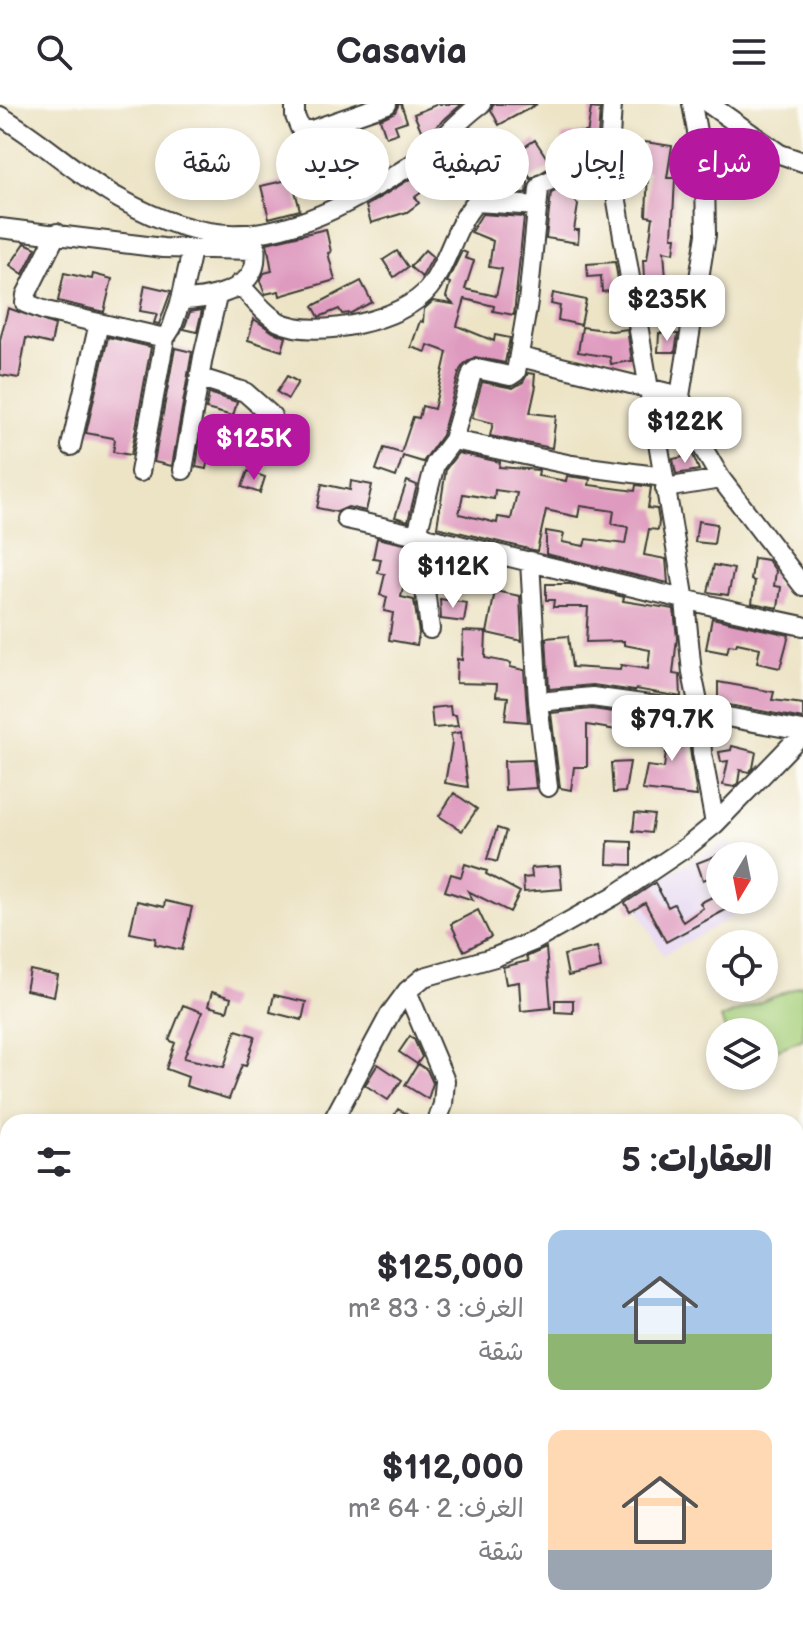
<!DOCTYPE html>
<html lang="ar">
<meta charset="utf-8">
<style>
:root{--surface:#fff;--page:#f2f2f3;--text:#2b2b33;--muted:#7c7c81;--accent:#b5179e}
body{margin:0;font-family:"Balsamiq Sans","Playpen Sans Arabic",sans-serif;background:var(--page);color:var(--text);direction:rtl;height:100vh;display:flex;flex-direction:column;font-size:30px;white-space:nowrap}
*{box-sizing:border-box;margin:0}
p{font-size:26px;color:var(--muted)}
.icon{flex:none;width:44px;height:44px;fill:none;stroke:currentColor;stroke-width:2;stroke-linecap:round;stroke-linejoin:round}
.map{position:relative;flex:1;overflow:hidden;direction:ltr}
.panel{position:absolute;left:0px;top:1010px;width:804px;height:514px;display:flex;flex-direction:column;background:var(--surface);border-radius:24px 24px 0 0;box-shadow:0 4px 12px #0003;direction:rtl}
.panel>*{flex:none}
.hud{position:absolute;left:24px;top:24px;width:756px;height:72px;direction:rtl;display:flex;gap:16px}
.needle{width:52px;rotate:190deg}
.fabs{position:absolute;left:706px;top:738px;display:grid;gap:16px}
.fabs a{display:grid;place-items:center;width:72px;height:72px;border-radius:50%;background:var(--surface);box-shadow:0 4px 12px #0003;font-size:40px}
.price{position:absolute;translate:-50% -68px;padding:0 18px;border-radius:16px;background:#fff;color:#222;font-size:26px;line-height:52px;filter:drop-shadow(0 2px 4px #0008)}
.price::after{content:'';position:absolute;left:50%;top:48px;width:24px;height:18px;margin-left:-12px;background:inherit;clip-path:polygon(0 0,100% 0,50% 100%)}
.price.on{background:var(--accent);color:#fff}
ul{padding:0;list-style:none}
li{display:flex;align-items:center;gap:24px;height:200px;padding:0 32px}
li span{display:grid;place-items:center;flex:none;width:224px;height:160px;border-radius:16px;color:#555}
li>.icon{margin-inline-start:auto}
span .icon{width:96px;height:96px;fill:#fffc;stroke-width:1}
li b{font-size:34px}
h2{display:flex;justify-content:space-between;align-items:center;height:96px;padding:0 32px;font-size:34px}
.tag{padding:0 28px;border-radius:36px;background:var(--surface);box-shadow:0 4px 12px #0003;font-size:28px;line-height:72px}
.tag.on{background:var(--accent);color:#fff}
header{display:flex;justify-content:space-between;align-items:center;height:104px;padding:0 32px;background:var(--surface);font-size:36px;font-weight:800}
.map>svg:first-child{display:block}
.built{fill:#e3d3f2}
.green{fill:#a7d07c;stroke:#62764c;stroke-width:2}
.building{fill:#df9bbf;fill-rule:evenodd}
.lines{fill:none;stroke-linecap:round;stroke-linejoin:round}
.minor-casing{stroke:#3b3a36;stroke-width:22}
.minor{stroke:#fff;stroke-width:18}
</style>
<header><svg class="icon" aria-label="menu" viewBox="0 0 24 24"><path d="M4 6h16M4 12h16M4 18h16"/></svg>Casavia<svg class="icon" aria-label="search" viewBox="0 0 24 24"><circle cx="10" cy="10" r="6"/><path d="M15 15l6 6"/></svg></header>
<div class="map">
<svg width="803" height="1523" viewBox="0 0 803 1523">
<rect width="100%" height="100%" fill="#fdfcf7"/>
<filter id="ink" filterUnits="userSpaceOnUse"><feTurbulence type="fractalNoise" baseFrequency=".0125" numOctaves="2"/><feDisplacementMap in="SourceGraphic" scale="16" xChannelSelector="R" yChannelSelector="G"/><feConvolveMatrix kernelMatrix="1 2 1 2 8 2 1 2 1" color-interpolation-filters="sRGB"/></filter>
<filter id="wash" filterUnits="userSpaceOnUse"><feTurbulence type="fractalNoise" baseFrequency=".006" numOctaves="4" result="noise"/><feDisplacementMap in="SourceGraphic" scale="32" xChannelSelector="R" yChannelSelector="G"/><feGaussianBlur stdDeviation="1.8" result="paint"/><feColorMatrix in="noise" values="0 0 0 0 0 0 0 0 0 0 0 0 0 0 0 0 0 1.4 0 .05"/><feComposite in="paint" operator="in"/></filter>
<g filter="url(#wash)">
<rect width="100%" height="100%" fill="#ede4c6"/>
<!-- built -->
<path class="built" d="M728 736 737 752H720V796L762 797 663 851 638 805 642 802 636 791 631 790Z"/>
<!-- green -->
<path class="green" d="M803 881V935L764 951V928H726L721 914Z"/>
<g id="blocks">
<!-- building -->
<path class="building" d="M399 0H401L407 17 395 21 398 29 386 33 380 15 395 8Z
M438 0H462L424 33 414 10Z
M493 0H537L499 21 491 6Z
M591 4 600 5 598 32 587 31Z
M471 24 484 36 465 56 452 42Z
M585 28 589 46 567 56 562 32Z
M535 36 552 62 531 75 515 49Z
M645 38 672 42 667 74H675L672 133H676L674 149 664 147 666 175 686 176 683 198 655 196 656 174 644 175 643 156H647L653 113 646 112 648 67 641 65Z
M420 69 430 82 415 93 419 99 407 108 371 119 366 102Z
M593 70H600L603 87 587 89 585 74Z
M499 74 528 78 527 89 497 87Z
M292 75 300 106 269 114 261 82Z
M562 84 567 85 578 101 574 126H579L578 139 546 134 551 89Z
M482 110 524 113 514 211 493 207 494 202 465 195 457 222 494 237 495 231 510 234 505 259 475 253 464 260 460 266 442 331 423 358 403 352 396 373 376 366 384 344 401 349 413 313 419 314 422 302 434 305 447 248 428 241 426 248 411 243 420 217 423 218 424 205 433 197 453 200 446 193 450 179 447 178 462 147 467 149 465 154 474 157 465 185 496 192 502 165 489 163 493 137 471 128Z
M326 125 331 148 328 149 335 176 280 192 279 187 265 190 260 177 264 169 272 167 267 139Z
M25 139 36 144 23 170 10 161Z
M425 146 433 153 422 173 410 163Z
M397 147 408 163 394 173 383 156Z
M615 158 620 186 602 188 601 172 588 173 587 160Z
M64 169 92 175 93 170 112 175 104 208 58 197Z
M361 177 372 198 351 209 342 210 339 205 319 213 313 202Z
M145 181 171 187 159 220 154 219 157 210 140 207Z
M553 189 586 196 581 221 558 216 560 202 551 200Z
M8 204 55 221 51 240 26 234 19 274 0 271V236Z
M202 206 197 228 184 225 190 208Z
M254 215 273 228 286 233 282 247 248 236Z
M582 223 612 227 627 225 632 257 611 260 610 253 578 248Z
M659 229 678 230 675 248H658Z
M108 233 151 243 131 351 113 348 115 336 113 334 86 329Z
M175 244 192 248 172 362 154 358Z
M528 269 535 270 534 281 536 282 530 309 556 312 552 344 490 332 493 319 472 314 482 278 513 284 523 278Z
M287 272 298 278 288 295 277 288Z
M209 289 237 298 233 312 206 305Z
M250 312 259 318 250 334 240 327Z
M284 313 292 316 290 320 301 324 290 350 273 343 281 330Z
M200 336 211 338 206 365 196 363Z
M458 349 500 358 499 363 539 366 538 372 566 377 567 372 590 375 589 381 635 387 636 381 651 383 648 404 657 405 659 417 658 426 649 425 644 451 666 455 668 479 546 450V427L564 430 562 438 584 442 586 435 625 440 628 423 612 420 614 407 580 402 578 413 546 406 537 447 437 423 446 365ZM495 386 517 389 511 415 498 413 497 419 459 410 463 390 494 395Z
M693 351 699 366 676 370 673 355Z
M248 367 265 373 260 389 242 383Z
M351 377 372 381 366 407 348 403 337 408 317 404 322 380 350 386Z
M407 377 417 381 408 417 395 413Z
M698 417 717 420 714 440 695 438Z
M377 434 413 442 409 474H405L401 493 414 496 419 529 417 541 389 536 393 509 384 507 387 493 380 491 385 470 378 469 381 455 373 454Z
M446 450 461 454 458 477 442 475Z
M754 454 768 456 776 467 774 482 781 483 778 504 752 499 755 477 751 476Z
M714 461 734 465 728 491 708 488Z
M546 480H570L624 493 623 497 674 505 677 534 673 570 680 571 681 593 636 585 635 587 593 581 549 585 546 534 568 532 572 563 620 566 621 561 648 565 650 546 624 541V537L586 538 588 503H553L554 496H546Z
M495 487 520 492 522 537 487 529Z
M440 495 467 499 464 518 441 515Z
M712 514 789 531 780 564 757 559 760 544 737 539 736 542 729 541 727 549 706 545Z
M463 527 486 528 485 554 511 559 510 563 524 566 528 618 505 616 508 593 496 592 497 580 456 579 457 555 462 556Z
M718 578 774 588 772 596 803 600V615L718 599Z
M450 602 451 611H456L458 622 433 624 431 604Z
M592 605 636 611 634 629 587 621V663H574L571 686 560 684 551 609Z
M656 614 688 621 684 637 689 638 697 692 642 686 647 662 664 664 668 633 653 630Z
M461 628 464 655 468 683 445 679 452 639 451 630Z
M732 642 756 648 753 664 749 668 740 666 738 679 734 683 723 681 728 657 721 658 719 648 731 646Z
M533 656 536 684 505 686 504 657Z
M630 658 625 688 613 689 611 659Z
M454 689 477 705 462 727 439 712Z
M635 709 654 711 651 729 633 727Z
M497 724 506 727 497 758 487 755Z
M608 737 632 738V761L607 760Z
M720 750V770L703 776 697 759Z
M465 760 487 767 486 770 520 788 510 808 468 787 473 796 445 787 451 770 461 773Z
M560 762 562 785 524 788 523 774 532 773 531 764Z
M655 779 668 803 674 800 683 818 703 804 700 799 720 789V796H744L666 838 645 799 630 808 625 799Z
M137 797 164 803 165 797 192 803 182 846 155 840 156 834 130 829Z
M478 806 491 833 464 847 451 820Z
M597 843 601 864 568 872 564 851Z
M546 844 551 904 521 907 519 878 506 880 503 863 528 857 526 853Z
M30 866 58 872 54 892 26 886Z
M212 888 231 894 227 907 208 902Z
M274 891 306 898 302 916 270 908Z
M555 896H573V909L555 908Z
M183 901 202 908 184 954 224 963 236 926 255 932 246 962 242 961 229 995 186 982 188 973 166 965 175 939 169 936Z
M410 932 414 935 422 953 417 960 399 948Z
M378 960 402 976 388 996 365 981Z
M418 960 427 966 433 979 428 995 405 981Z
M398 1005 420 1018H390Z"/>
</g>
</g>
<g filter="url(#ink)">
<use href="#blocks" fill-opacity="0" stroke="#3b3a36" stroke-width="2"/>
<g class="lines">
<!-- minor casing -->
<g class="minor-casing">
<path id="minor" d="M295 0V12L300 24 309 27 387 0
M612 0 609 50 685 497 692 569 700 608 702 649 715 720
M709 0 780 50 803 58
M0 12C42 36 78 72 120 95 203 142 266 141 350 97 373 84 396 72 418 56 440 40 458 16 481 0
M0 124 163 144 255 146
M57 129 26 191 25 199 46 207 165 234
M239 180C251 192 264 210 279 218 316 236 405 216 429 184 449 158 454 122 476 98L537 102
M181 196 192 146
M520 253 680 292 703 344 721 375 803 482
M201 274 245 288 272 312 269 327 256 347
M680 292 706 131 705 72 692 0
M453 336 572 361 664 373
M71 342 99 219
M183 366 203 253 217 193
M140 368 165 234 172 223 181 196C203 196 246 189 254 163 257 153 255 140 255 130
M665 384 721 375
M346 415C499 448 650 490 803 522
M417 430 435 360 453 336 472 269 477 265 510 272 516 268 528 198 539 85 542 80 609 50
M425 432V486L430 525
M530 457 538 598 548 683
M538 598 592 593 700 608 803 627
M407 887 445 977 443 1000 437 1018
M332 1018 390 910 407 887 424 873 495 853 534 837 614 792 688 742 715 720 803 629
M0 1410H8
M190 1516V1523
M342 1523 349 1516"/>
</g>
<!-- minor -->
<use href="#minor" class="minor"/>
</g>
</g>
</svg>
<div class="fabs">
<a><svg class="needle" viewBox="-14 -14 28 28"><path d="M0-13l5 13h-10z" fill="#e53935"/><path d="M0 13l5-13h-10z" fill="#7c7c81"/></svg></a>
<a><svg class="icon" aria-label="locate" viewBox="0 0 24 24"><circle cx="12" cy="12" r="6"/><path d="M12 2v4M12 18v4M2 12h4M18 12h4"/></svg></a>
<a><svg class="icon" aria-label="layers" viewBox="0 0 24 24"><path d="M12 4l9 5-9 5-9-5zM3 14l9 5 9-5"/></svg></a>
</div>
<b class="price" style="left:667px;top:239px">$235K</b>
<b class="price" style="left:685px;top:361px">$122K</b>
<b class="price on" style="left:254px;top:378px">$125K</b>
<b class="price" style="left:453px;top:506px">$112K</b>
<b class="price" style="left:672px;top:659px">$79.7K</b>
<div class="hud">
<a class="tag on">شراء</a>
<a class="tag">إيجار</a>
<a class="tag">تصفية</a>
<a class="tag">جديد</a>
<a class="tag">شقة</a>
</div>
<section class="panel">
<h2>العقارات: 5<svg class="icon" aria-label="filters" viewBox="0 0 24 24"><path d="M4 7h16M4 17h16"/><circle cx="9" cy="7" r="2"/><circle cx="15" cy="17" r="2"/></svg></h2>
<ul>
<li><span style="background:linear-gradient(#a9c7e8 65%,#8fb573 0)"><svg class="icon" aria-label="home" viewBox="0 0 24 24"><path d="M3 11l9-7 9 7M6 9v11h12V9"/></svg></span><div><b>$125,000</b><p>الغرف: 3 · 83 m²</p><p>شقة</p></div></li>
<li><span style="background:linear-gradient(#ffd9b3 75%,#9aa5b1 0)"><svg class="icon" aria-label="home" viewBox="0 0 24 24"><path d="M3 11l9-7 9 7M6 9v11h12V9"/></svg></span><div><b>$112,000</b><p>الغرف: 2 · 64 m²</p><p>شقة</p></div></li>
</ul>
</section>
</div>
